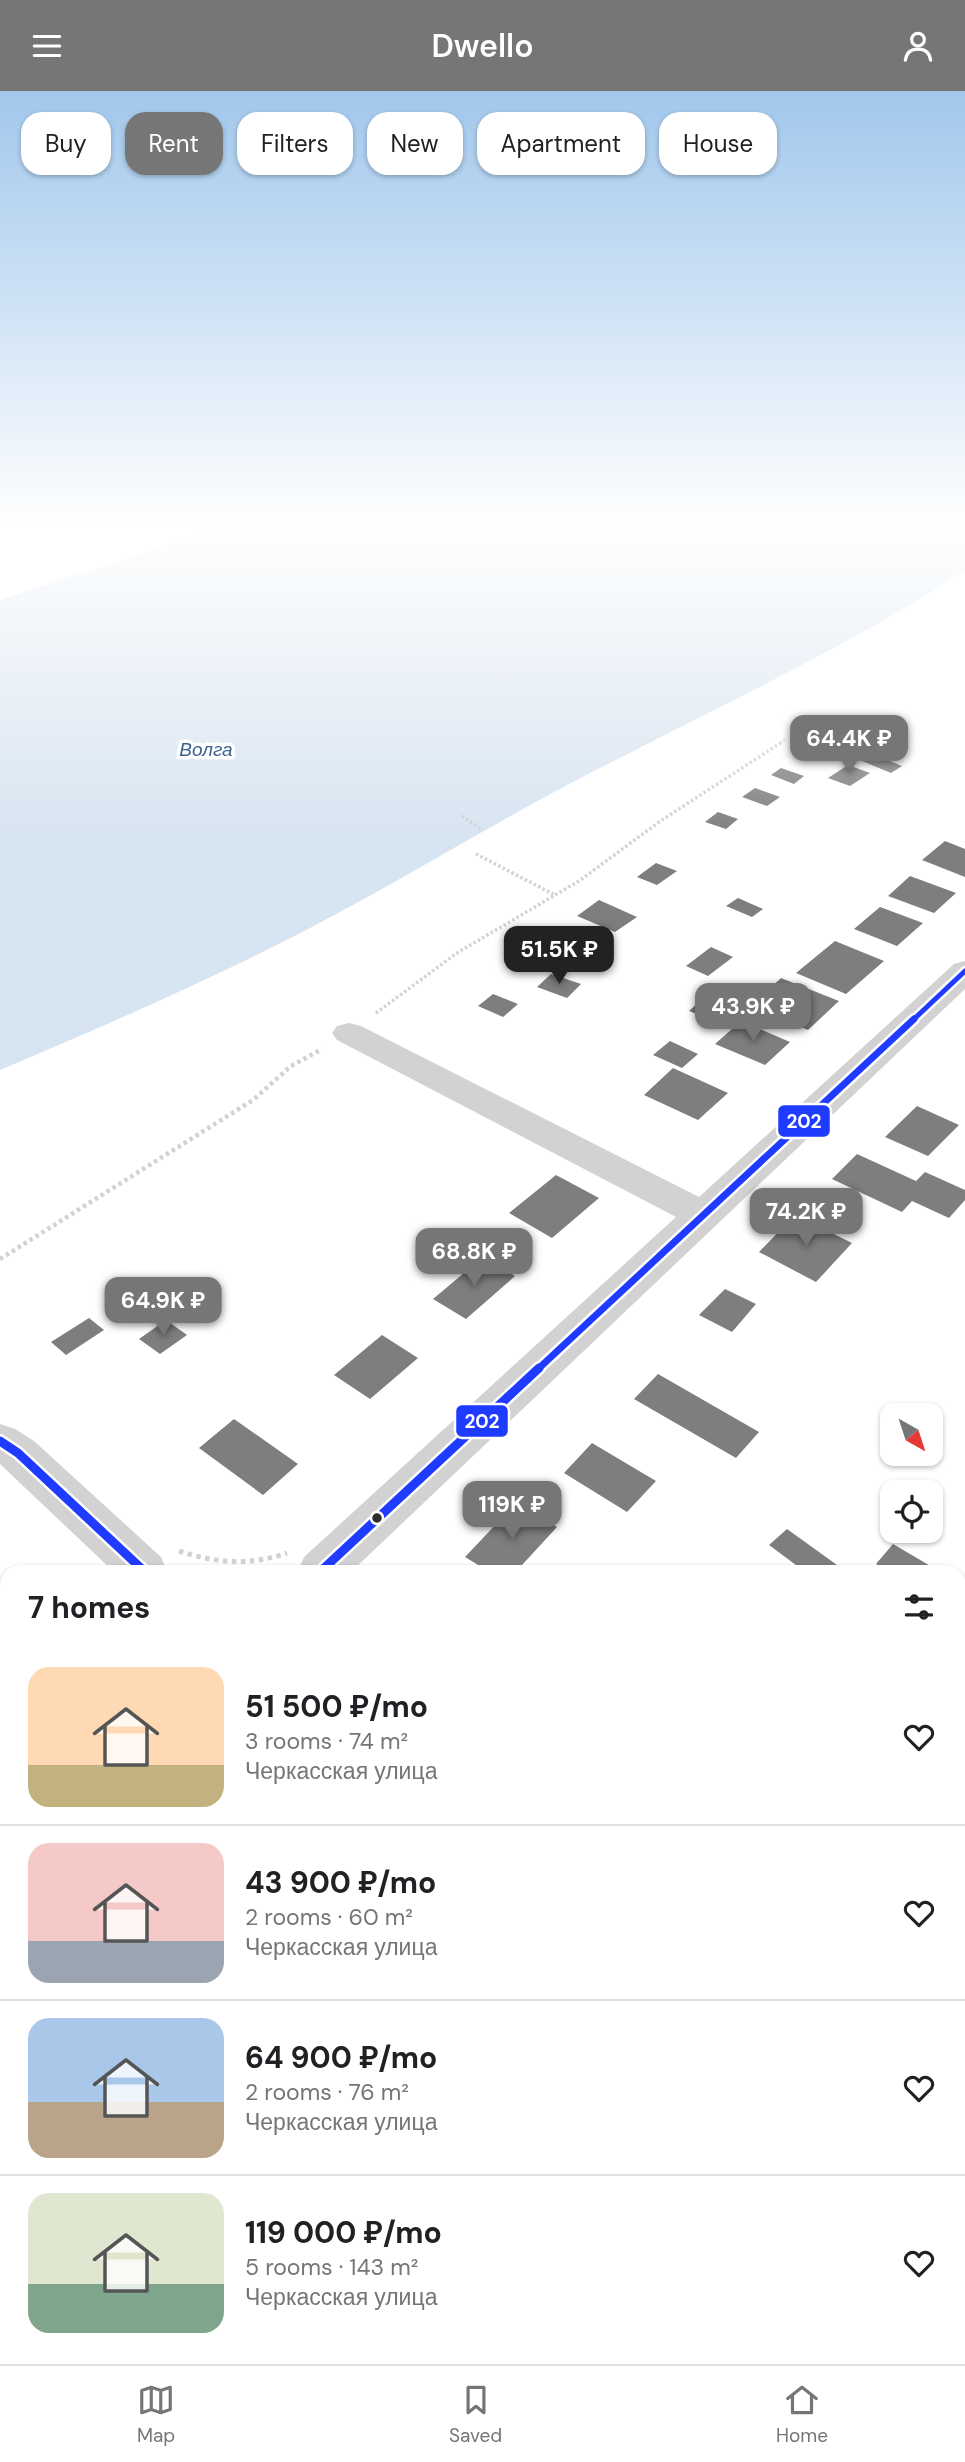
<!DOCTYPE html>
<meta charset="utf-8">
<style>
:root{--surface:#fff;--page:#f2f2f2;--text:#202124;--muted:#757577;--line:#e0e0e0;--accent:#767676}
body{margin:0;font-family:"DM Sans",sans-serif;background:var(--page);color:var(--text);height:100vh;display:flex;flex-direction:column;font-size:26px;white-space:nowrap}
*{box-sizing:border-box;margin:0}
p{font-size:23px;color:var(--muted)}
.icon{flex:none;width:38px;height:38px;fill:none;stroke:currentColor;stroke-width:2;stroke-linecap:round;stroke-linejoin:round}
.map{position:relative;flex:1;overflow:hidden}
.sheet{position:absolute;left:0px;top:1474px;width:966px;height:800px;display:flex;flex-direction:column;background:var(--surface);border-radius:21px 21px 0 0;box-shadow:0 2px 5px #0004}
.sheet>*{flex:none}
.guide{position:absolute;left:21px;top:21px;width:924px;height:63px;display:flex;gap:14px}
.needle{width:46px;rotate:141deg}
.buttons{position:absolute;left:880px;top:1312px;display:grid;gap:14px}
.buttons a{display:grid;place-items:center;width:63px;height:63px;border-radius:14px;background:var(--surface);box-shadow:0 2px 5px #0004;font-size:35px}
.price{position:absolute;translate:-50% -60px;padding:0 16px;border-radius:14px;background:var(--accent);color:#fff;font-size:23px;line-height:46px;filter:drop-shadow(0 2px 4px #0008)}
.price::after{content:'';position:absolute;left:50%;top:42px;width:21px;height:16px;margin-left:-10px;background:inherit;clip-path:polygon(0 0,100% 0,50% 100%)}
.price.active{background:#222;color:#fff}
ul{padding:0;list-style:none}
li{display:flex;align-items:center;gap:21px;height:175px;padding:0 28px}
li+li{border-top:2px solid var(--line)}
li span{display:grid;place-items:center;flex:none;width:196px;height:140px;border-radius:21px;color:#555}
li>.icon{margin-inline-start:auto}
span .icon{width:84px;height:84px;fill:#fffc;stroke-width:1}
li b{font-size:30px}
h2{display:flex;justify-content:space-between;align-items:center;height:84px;padding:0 28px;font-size:30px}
.pill{padding:0 24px;border-radius:21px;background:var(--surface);box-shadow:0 2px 5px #0004;font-size:24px;line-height:63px}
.pill.active{background:var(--accent);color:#fff}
header{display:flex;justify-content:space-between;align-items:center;height:91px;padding:0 28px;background:var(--accent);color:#fff;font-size:32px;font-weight:600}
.dock{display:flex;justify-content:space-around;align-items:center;height:98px;border-top:2px solid var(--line);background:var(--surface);font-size:19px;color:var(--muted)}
.dock a{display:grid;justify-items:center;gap:4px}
.dock .active{color:var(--accent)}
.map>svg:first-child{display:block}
.water{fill:#d7e4f1}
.building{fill:#7e7e7e}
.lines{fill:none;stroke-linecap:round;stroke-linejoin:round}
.path-far4{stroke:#d2d2d2;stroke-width:2.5;stroke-dasharray:2 2;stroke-linecap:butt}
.path-far3{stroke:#d2d2d2;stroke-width:3.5;stroke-dasharray:2.5 2.5;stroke-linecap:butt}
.path-far2{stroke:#d2d2d2;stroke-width:4.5;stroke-dasharray:3.5 3.5;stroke-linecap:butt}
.path-far1{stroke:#d2d2d2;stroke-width:5;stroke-dasharray:4.5 4.5;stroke-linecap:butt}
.path{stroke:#d2d2d2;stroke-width:7;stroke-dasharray:5 5;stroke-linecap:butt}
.minor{fill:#d2d2d2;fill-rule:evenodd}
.bus-1-far2-casing{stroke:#fff;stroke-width:10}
.bus-1-far1-casing{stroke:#fff;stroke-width:12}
.bus-1-casing{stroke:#fff;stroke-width:14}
.bus-1-far2{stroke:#1f3bff;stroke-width:5}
.bus-1-far1{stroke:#1f3bff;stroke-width:7}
.bus-1{stroke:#1f3bff;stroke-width:9}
.bus-dot{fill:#2d2d2d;stroke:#fff;stroke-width:2.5}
.labels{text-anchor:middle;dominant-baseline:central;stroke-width:7;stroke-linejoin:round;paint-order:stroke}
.far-water-label{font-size:19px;font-style:italic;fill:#3b6390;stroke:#fff}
.line-badge{stroke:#fff;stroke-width:2.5}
.badge-label{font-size:19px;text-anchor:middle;font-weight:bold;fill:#fff}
</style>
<header><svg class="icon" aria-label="menu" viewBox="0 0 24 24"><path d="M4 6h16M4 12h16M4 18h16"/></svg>Dwello<svg class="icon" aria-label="person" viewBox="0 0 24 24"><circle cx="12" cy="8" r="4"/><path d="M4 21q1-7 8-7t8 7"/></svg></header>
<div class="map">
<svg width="965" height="2273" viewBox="0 0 965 2273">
<rect width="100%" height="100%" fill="#fff"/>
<!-- water -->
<path class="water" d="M233 432H965V480C839 561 703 623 571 692 482 739 397 792 308 838 208 890 104 935 0 979V509Z"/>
<!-- building -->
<path class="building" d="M873 663 902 675 891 682 862 670Z
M848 674 870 682 850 695 828 687Z
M781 677 804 685 794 693 771 684Z
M755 697 780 706 767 715 742 706Z
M718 721 738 728 726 738 705 731Z
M945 750 965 758V786L922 769Z
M656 772 677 780 657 794 637 786Z
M910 785 956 802 934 822 888 805Z
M738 807 763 818 752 826 726 815Z
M599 809 637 826 615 841 577 825Z
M880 816 923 832 897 855 854 838Z
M835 850 884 870 846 903 796 882Z
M711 856 733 866 708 885 686 875Z
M551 883 581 893 567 907 537 896Z
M781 887 839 910 808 939 750 915Z
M493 903 518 913 503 926 478 915Z
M701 909 729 920 717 931 689 920Z
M741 930 790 951 765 974 715 953Z
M670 950 698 963 682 977 653 964Z
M673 977 728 1002 698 1029 644 1004Z
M917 1015 959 1034 928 1065 885 1046Z
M857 1063 916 1090 925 1081 965 1099V1109L949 1127 912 1110 902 1121 832 1088Z
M556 1084 599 1107 552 1147 509 1122Z
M795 1124 852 1152 816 1191 759 1161Z
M483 1166 515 1185 466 1228 433 1208Z
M725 1198 756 1213 732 1241 699 1224Z
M89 1227 104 1239 66 1264 51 1251Z
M166 1229 187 1244 160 1263 139 1248Z
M382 1244 418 1267 370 1308 334 1284Z
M658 1283 759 1341 736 1367 634 1308Z
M234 1328 298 1373 263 1404 199 1357Z
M592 1352 656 1390 627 1421 564 1382Z
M517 1411 557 1436 522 1474 532 1480H488L465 1466Z
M787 1438 837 1474 831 1480H804L769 1454Z
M893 1453 939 1480H888L876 1473Z
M959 1961 965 1966V2166L959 2160Z"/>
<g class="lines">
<!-- path-far4 -->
<path class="path-far4" d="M780 652 785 649"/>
<!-- path-far3 -->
<path class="path-far3" d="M462 725 482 739
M476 763 555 804
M376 922 457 862 579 790 659 731 782 651"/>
<!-- path-far2 -->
<path class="path-far2" d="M0 1168 253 1009 291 975 322 958"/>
<!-- path-far1 -->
<path class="path-far1" d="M179 1460C215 1472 250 1475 287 1462"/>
<!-- path -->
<path class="path" d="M727 2266 732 2273"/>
<!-- minor -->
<path class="minor" d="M965 870V898L352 1480H298L304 1466 676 1126 337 949 332 942 337 935 349 932 361 935 699 1106 954 873Z
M0 1333 15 1338 34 1350 161 1466 167 1480H113L0 1373Z
M7 1691V1743L0 1746V1694Z
M853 2266H925L927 2273H856Z"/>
<!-- bus-1-far2 casing -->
<g class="bus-1-far2-casing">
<path id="bus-1-far2" d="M912 930 965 880"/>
</g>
<!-- bus-1-far1 casing -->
<g class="bus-1-far1-casing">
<path id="bus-1-far1" d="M537 1279 914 928"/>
</g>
<!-- bus-1 casing -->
<g class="bus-1-casing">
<path id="bus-1" d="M0 1350 18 1362 144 1480
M321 1480 539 1277"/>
</g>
<!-- bus-1-far2 -->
<use href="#bus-1-far2" class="bus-1-far2"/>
<!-- bus-1-far1 -->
<use href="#bus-1-far1" class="bus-1-far1"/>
<!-- bus-1 -->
<use href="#bus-1" class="bus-1"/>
</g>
<!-- sky -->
<linearGradient id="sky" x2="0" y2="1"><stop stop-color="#a1c7ec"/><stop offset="0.58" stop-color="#fff"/><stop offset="1" stop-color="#fff" stop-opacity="0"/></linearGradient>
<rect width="965" height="750" fill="url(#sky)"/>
<!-- markers -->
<circle class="bus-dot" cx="377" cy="1427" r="6"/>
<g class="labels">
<!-- far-water labels -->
<g class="far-water-label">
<text x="206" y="658">Волга</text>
</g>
</g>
<g class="line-badge">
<rect x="777" y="1013" width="54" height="34" rx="7" fill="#1f3bff"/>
<rect x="455" y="1313" width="54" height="34" rx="7" fill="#1f3bff"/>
</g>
<g class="badge-label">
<text x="804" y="1037">202</text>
<text x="482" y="1337">202</text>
</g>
</svg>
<div class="buttons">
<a><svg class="needle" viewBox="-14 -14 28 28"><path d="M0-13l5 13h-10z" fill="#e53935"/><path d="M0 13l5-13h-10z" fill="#757577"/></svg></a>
<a><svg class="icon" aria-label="locate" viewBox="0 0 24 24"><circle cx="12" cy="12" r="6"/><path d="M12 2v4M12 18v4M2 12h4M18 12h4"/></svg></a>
</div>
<b class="price" style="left:849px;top:684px">64.4K ₽</b>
<b class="price active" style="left:559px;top:895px">51.5K ₽</b>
<b class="price" style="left:753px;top:952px">43.9K ₽</b>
<b class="price" style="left:806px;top:1157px">74.2K ₽</b>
<b class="price" style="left:474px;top:1197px">68.8K ₽</b>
<b class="price" style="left:163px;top:1246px">64.9K ₽</b>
<b class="price" style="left:512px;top:1450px">119K ₽</b>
<div class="guide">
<a class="pill">Buy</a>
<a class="pill active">Rent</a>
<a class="pill">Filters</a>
<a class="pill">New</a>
<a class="pill">Apartment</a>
<a class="pill">House</a>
</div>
<section class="sheet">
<h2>7 homes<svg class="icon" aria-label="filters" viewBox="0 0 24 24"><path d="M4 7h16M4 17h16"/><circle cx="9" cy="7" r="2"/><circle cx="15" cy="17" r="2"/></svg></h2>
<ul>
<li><span style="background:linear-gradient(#ffd9b3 70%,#c2b280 0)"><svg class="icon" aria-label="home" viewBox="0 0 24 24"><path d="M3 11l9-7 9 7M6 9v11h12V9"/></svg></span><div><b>51 500 ₽/mo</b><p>3 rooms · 74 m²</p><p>Черкасская улица</p></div><svg class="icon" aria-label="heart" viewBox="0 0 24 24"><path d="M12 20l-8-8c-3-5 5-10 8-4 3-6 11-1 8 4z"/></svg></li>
<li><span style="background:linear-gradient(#f6c9c9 70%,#9aa5b1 0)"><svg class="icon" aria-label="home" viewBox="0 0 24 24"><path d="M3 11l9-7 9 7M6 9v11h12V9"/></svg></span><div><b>43 900 ₽/mo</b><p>2 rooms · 60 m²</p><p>Черкасская улица</p></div><svg class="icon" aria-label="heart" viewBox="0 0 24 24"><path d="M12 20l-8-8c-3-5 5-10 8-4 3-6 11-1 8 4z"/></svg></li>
<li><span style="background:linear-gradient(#a9c7e8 60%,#b9a48a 0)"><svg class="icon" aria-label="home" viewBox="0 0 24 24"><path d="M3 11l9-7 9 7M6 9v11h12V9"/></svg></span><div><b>64 900 ₽/mo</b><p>2 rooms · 76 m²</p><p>Черкасская улица</p></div><svg class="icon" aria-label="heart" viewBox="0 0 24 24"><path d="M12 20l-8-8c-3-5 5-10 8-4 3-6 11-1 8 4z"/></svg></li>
<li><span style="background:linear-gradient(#dfe7d0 65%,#7fa58c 0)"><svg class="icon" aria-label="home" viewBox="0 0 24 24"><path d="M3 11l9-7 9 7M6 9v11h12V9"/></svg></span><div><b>119 000 ₽/mo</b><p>5 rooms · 143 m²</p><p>Черкасская улица</p></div><svg class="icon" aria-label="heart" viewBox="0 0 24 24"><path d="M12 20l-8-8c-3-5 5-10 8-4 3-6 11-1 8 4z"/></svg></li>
</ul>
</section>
</div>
<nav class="dock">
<a class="active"><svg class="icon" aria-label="map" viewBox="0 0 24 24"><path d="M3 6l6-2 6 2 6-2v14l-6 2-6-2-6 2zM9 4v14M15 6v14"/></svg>Map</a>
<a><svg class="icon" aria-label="saved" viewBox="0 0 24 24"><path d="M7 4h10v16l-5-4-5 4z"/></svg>Saved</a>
<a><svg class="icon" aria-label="home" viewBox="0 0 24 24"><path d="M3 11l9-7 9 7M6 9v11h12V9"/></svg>Home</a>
</nav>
